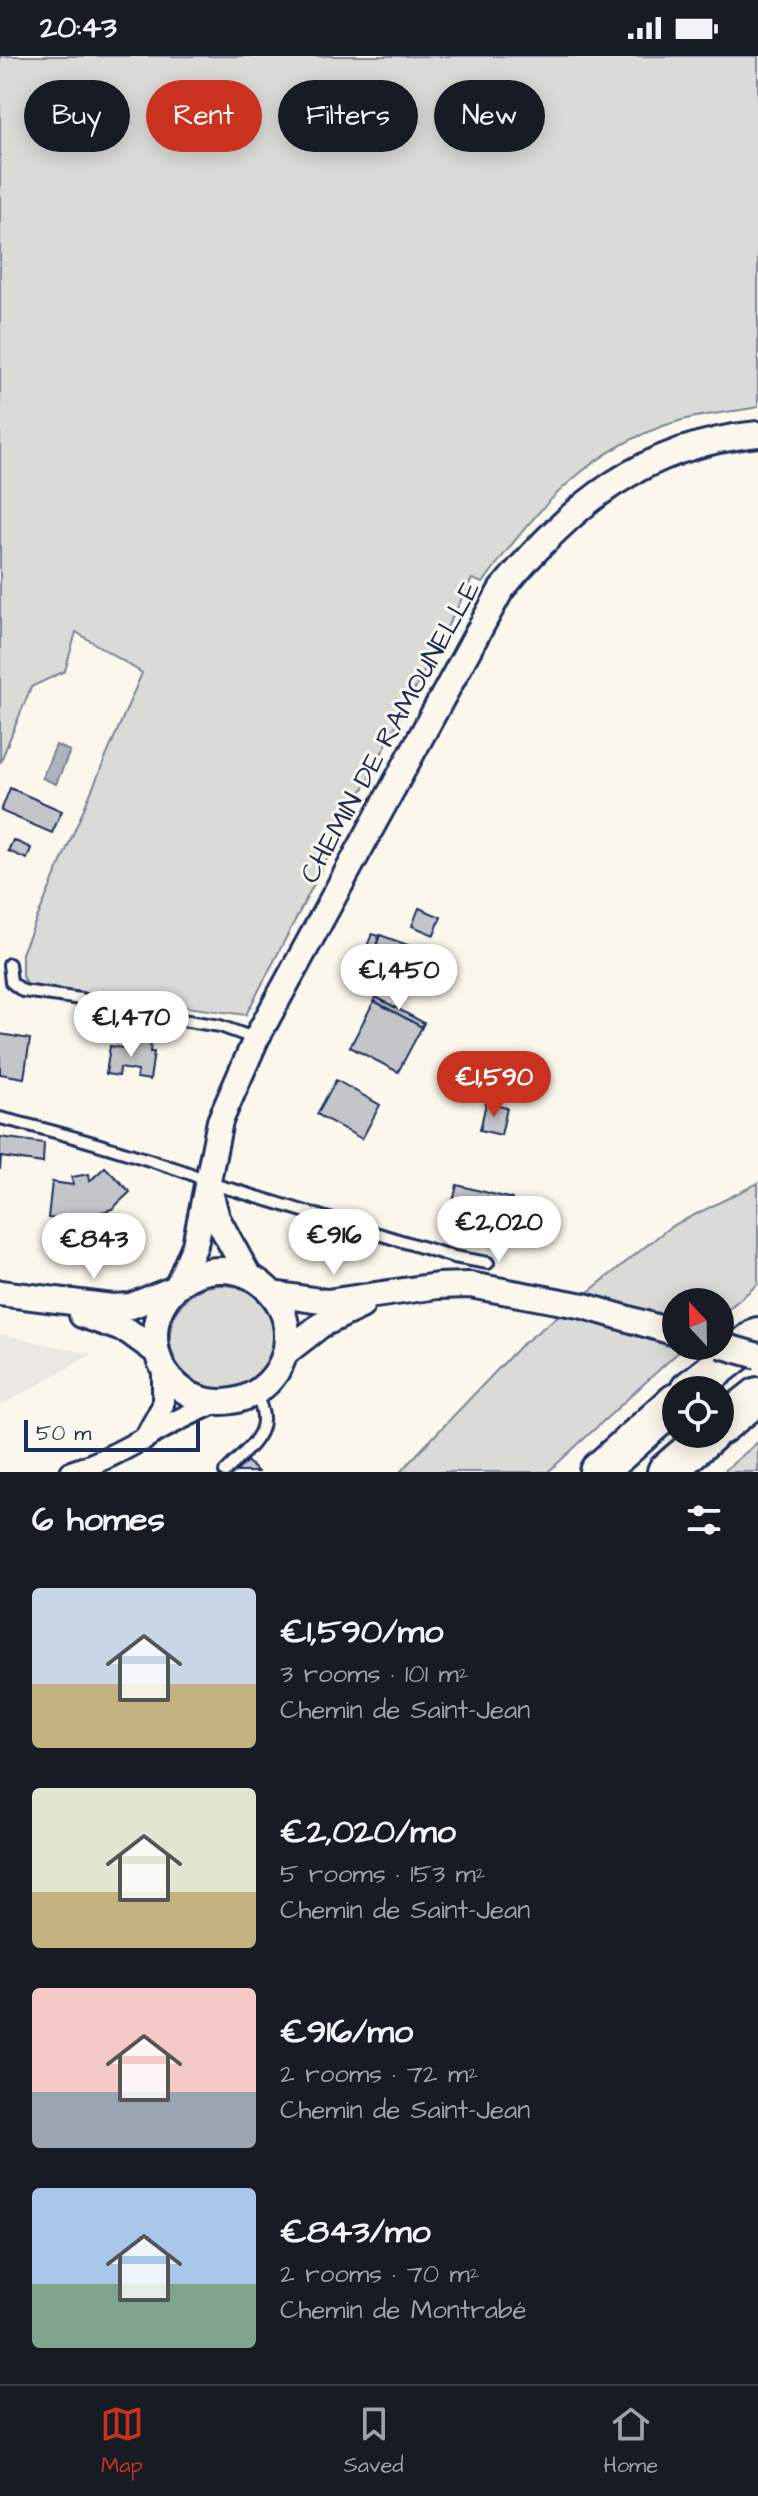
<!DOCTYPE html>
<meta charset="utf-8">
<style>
:root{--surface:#171b24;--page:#242831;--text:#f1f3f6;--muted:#9ea1a6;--line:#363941;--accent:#c8321e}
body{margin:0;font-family:"Architects Daughter",sans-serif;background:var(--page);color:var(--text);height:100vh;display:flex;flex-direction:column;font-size:30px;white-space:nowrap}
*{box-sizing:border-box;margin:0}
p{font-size:26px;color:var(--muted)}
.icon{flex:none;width:44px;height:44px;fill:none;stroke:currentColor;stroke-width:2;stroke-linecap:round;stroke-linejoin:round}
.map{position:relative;height:1416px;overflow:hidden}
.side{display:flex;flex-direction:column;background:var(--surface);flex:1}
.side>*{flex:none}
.top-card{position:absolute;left:24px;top:24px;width:710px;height:72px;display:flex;gap:16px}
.needle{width:52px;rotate:338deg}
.buttons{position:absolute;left:662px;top:1232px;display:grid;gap:16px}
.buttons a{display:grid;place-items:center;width:72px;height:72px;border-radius:50%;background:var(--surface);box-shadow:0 4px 20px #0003;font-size:40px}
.scale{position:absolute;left:24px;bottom:20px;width:176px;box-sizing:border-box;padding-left:8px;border:4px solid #1b2f5e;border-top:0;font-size:22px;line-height:28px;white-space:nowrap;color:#1b2f5e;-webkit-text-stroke:6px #fbf7ec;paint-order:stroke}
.price{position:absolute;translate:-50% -68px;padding:0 18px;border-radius:28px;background:#fff;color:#222;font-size:26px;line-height:52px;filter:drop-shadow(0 2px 4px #0008)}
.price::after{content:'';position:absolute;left:50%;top:48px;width:24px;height:18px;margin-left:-12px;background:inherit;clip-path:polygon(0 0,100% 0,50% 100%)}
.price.selected{background:var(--accent);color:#fff}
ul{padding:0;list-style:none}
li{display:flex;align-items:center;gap:24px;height:200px;padding:0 32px}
li span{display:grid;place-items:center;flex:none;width:224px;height:160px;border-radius:8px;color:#555}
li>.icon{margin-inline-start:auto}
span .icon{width:96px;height:96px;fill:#fffc;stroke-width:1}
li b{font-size:34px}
h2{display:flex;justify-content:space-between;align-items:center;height:96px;padding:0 32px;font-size:34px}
.tag{padding:0 28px;border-radius:36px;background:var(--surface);box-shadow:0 4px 20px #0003;font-size:28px;line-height:72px}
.tag.selected{background:var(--accent);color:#fff}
.status{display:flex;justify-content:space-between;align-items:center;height:56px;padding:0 40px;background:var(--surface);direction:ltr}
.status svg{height:22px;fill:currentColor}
.menu{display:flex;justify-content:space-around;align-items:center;height:112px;border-top:2px solid var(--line);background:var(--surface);font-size:22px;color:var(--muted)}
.menu a{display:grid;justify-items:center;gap:4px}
.menu .selected{color:var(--accent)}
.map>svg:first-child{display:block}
.built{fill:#eae8e2}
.green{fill:#dadad7;stroke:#7a849a;stroke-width:2}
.water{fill:#afb3bb;stroke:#747e96;stroke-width:2}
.building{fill:#c3c5c9;stroke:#1b2f5e;stroke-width:2}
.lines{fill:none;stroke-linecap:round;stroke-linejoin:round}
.service-casing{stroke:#1b2f5e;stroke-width:16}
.minor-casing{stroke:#1b2f5e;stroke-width:26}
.tertiary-casing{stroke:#1b2f5e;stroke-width:30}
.motorway-casing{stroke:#1b2f5e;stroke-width:42}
.service{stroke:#fbf7ec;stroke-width:10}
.minor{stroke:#fbf7ec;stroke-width:20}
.tertiary{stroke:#fbf7ec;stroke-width:24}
.motorway{stroke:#fbf7ec;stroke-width:36}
.tertiary-bridge-casing{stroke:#1b2f5e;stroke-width:30;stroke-linecap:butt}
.tertiary-bridge{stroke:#fbf7ec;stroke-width:24}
.labels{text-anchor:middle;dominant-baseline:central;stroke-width:6;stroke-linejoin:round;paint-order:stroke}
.street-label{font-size:28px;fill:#1b2f5e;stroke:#fbf7ec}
</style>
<div class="status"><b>20:43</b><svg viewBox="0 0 49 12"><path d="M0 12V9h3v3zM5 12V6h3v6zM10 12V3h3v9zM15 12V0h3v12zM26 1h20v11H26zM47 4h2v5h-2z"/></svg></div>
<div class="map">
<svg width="758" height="1416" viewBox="0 0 758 1416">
<rect width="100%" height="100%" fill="#fbf7ec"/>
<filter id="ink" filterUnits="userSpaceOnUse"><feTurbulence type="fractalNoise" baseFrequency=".0125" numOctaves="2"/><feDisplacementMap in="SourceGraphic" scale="16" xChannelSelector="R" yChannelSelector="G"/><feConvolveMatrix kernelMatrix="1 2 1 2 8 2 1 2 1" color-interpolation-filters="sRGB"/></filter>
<g filter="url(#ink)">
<!-- built -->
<path class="built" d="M0 1278 92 1298 0 1350Z"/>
<!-- green -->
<path class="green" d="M0 0H758V351C732 356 704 358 679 365 590 390 534 455 483 527L472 523 246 959 28 930 22 920V897L142 617 76 576 65 615 31 631 0 707Z
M758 1127V1228L720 1260V1246H676V1290H685L548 1416H400L519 1291 670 1171Z
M170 1281a52 52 0 1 1 104 0a52 52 0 1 1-104 0Z
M758 1386V1416H723Z"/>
<!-- water -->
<path class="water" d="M56 689 70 695 56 728 42 722Z"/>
<!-- building -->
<path class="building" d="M10 732 62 755 52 777 1 755Z
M13 784 31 792 27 803 8 795Z
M419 852 441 861 434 879 412 870Z
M372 878 379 880 374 896 366 893Z
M380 879 430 897 423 917 373 899Z
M376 941 424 967 422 971 374 945Z
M374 945 422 971 398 1016 350 991Z
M0 978 30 983 24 1022 0 1018Z
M123 983 151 987 150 996H154L150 1024 137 1022 138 1015 120 1012 119 1020 106 1018 110 990 123 992Z
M336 1024 380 1049 362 1083 317 1058Z
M486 1047 507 1052 501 1079 480 1074Z
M0 1081 44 1087 43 1107 1 1101 0 1114Z
M105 1111 130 1136 112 1153 72 1165 48 1162 52 1126 73 1129 72 1121 89 1118 90 1125Z
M457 1129 512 1143 503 1180 448 1167Z
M247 1405 258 1416H236Z"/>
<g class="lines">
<!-- service casing -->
<g class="service-casing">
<path id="service" d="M9 908 11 926 23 935 81 943 125 955 220 970 256 983
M0 1062C60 1076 119 1094 177 1113 200 1120 209 1129 234 1134L454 1201 488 1207
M225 1416C250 1389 278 1374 254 1337"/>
</g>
<!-- minor casing -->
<g class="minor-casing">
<path id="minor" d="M144 1384 163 1349V1313
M71 1416C124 1399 167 1365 218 1346"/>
</g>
<!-- tertiary casing -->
<g class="tertiary-casing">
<path id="tertiary" d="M209 1132 217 1162 248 1219
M155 1280a66 66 0 1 1 132 0a66 66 0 1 1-132 0Z
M177 1231 195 1189 220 1065 256 983 501 534C573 448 642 389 758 378
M0 1237 112 1251 131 1250 174 1233
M273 1238 327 1246 437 1230 470 1229 584 1250 676 1277
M82 1259 128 1275 157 1296
M285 1297 321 1269 361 1250"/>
</g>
<!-- motorway casing -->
<g class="motorway-casing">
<path id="motorway" d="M689 1334 758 1280
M720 1370 758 1340
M598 1416 676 1346
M666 1416 710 1378"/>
</g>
<!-- service -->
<use href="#service" class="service"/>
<!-- minor -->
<use href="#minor" class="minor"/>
<!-- tertiary -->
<use href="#tertiary" class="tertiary"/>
<!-- motorway -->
<use href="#motorway" class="motorway"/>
<!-- tertiary-bridge casing -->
<g class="tertiary-bridge-casing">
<path id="tertiary-bridge" d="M720 1289 758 1300"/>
</g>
<!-- tertiary-bridge -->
<use href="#tertiary-bridge" class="tertiary-bridge"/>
</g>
</g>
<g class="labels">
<!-- street labels -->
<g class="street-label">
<text transform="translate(390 676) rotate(-61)">CHEMIN DE RAMOUNELLE</text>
</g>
</g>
</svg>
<div class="buttons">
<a><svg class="needle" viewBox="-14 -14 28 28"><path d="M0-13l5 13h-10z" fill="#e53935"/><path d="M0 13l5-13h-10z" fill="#9ea1a6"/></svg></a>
<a><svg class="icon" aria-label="locate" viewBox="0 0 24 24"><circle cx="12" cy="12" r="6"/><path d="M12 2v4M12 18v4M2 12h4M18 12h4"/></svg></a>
</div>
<div class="scale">50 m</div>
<b class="price" style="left:399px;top:956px">€1,450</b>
<b class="price" style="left:131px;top:1003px">€1,470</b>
<b class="price selected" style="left:494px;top:1063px">€1,590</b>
<b class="price" style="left:499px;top:1208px">€2,020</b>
<b class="price" style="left:334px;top:1221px">€916</b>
<b class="price" style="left:94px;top:1225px">€843</b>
<div class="top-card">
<a class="tag">Buy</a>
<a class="tag selected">Rent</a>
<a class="tag">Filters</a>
<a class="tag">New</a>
</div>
</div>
<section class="side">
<h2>6 homes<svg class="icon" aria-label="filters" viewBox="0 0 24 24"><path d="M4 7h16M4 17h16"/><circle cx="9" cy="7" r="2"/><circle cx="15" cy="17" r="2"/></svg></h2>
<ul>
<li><span style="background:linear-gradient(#c9d6e8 60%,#c2b280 0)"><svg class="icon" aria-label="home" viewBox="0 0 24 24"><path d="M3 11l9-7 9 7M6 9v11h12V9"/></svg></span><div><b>€1,590/mo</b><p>3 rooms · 101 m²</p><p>Chemin de Saint-Jean</p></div></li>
<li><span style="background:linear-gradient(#dfe7d0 65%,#c2b280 0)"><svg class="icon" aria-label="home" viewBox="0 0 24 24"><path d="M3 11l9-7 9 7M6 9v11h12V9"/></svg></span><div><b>€2,020/mo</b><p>5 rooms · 153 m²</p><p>Chemin de Saint-Jean</p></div></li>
<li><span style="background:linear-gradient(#f6c9c9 65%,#9aa5b1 0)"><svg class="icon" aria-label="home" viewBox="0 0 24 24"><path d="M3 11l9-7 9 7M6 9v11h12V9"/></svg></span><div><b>€916/mo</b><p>2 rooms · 72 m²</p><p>Chemin de Saint-Jean</p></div></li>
<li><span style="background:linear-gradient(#a9c7e8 60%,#7fa58c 0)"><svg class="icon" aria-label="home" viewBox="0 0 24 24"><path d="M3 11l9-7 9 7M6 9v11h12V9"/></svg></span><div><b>€843/mo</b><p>2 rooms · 70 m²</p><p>Chemin de Montrabé</p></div></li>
</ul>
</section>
<nav class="menu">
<a class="selected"><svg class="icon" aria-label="map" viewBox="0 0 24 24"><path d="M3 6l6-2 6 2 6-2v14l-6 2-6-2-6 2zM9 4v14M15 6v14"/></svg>Map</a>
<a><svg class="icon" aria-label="saved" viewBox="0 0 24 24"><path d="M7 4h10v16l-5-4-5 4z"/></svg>Saved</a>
<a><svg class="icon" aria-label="home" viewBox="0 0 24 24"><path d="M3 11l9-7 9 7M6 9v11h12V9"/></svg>Home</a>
</nav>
